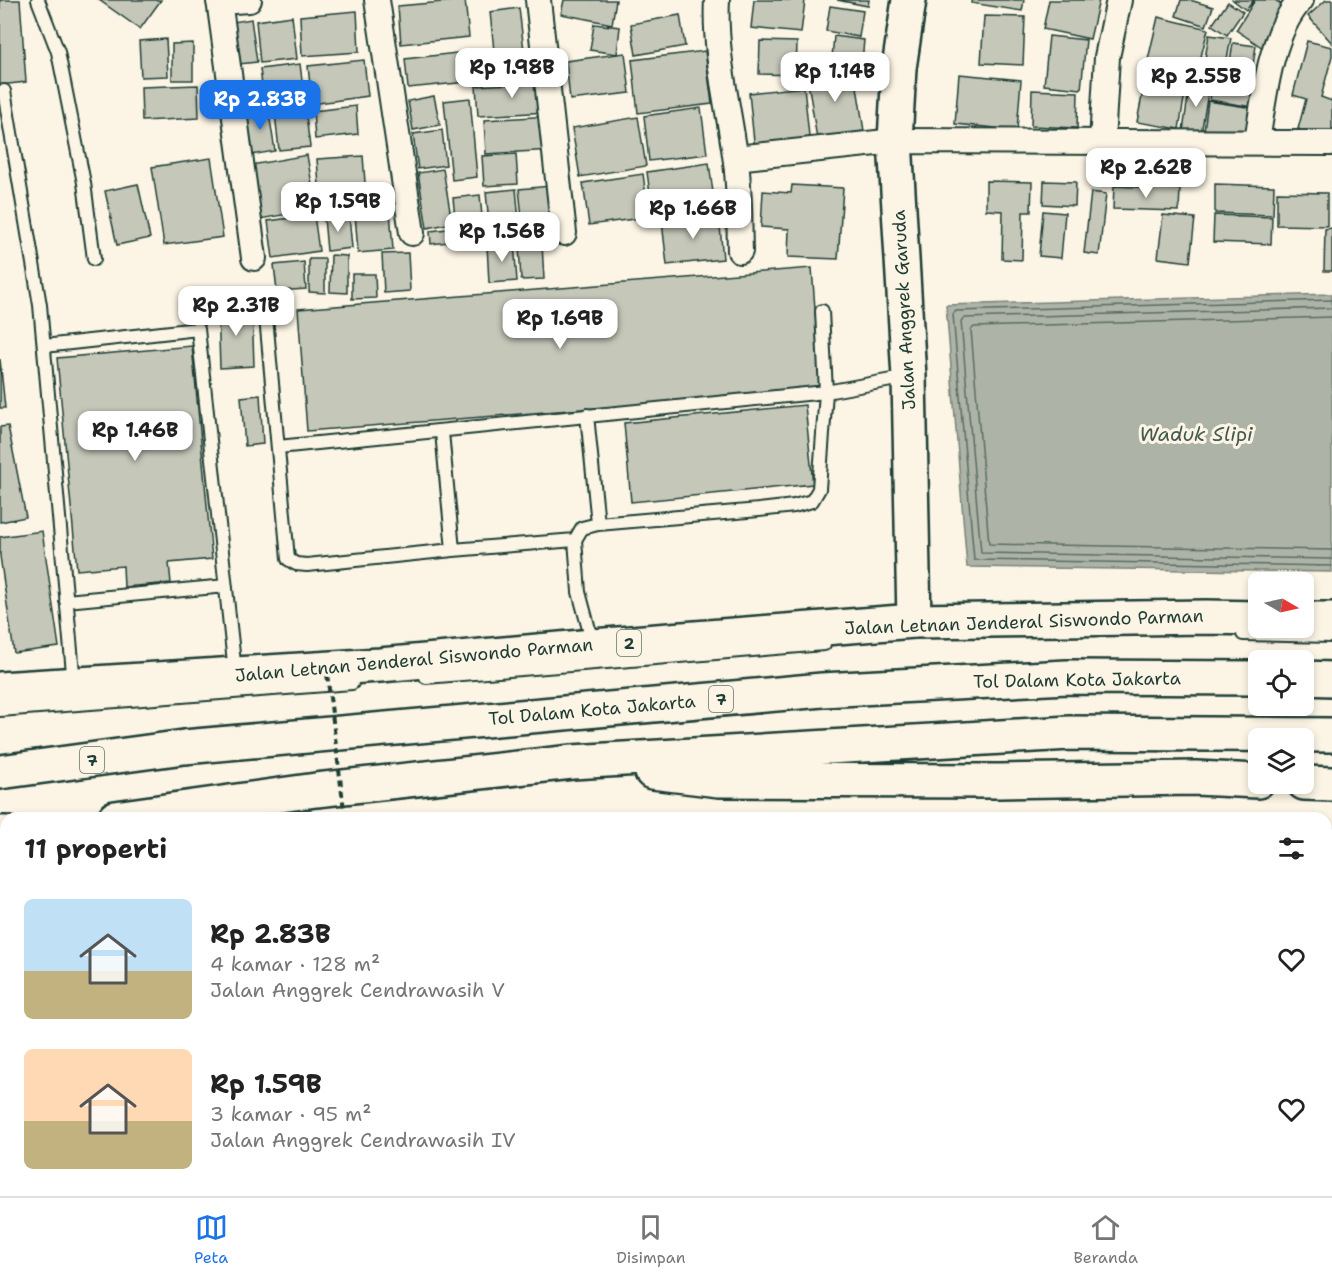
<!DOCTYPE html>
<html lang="id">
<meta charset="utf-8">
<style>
:root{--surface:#fff;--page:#f2f2f2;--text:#222;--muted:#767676;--line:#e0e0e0;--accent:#1a73e8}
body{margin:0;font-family:"Shantell Sans",sans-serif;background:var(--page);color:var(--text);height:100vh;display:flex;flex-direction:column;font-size:22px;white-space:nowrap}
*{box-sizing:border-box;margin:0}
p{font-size:20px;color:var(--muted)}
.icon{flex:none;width:33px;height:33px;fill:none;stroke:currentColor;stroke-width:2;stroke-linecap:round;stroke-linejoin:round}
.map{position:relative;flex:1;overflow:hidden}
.side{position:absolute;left:0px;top:812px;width:1332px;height:386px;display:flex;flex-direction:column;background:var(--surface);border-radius:18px 18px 0 0;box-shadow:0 3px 9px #0003}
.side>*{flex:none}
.needle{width:39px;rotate:99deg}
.fabs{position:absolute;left:1248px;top:572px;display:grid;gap:12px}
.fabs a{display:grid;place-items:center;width:66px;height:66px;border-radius:9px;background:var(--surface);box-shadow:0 3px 9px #0003;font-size:30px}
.price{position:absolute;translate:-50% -51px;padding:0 14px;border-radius:12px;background:#fff;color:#222;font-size:20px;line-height:39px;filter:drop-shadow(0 2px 3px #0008)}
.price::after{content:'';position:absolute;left:50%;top:36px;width:18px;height:14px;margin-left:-9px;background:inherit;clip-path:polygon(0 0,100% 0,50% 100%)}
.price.on{background:var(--accent);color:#fff}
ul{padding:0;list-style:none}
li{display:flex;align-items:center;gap:18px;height:150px;padding:0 24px}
li span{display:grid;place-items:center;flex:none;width:168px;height:120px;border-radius:9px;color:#555}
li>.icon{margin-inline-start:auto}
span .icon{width:72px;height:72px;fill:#fffc;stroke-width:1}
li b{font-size:26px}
h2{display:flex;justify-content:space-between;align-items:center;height:72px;padding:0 24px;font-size:26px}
.tabs{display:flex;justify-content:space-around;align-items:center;height:84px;border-top:2px solid var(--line);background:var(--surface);font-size:16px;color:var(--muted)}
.tabs a{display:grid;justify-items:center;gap:3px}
.tabs .on{color:var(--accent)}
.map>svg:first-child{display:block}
.water{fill:#aeb3a7;stroke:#758479;stroke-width:1.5}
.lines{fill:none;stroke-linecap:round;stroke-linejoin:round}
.shore{stroke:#586c62;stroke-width:1.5}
.building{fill:#c5c7b9;stroke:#1f3d34;stroke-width:1.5}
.lane-casing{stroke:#1f3d34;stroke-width:16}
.street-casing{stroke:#1f3d34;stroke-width:28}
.secondary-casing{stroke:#1f3d34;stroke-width:38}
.highway-casing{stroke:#1f3d34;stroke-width:38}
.lane{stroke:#fcf5e5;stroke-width:12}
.street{stroke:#fcf5e5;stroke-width:24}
.secondary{stroke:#fcf5e5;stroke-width:33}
.highway{stroke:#fcf5e5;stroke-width:33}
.path-bridge{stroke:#1f3d34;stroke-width:4;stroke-dasharray:6 4.5;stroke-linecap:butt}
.labels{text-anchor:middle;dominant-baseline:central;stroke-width:6;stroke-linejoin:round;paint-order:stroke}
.shield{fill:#fcf5e5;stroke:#617469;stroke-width:1.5}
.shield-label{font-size:16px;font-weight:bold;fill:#1f3d34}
.street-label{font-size:18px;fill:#1f3d34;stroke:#fcf5e5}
.water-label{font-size:20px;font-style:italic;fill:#435a51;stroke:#fcf5e5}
</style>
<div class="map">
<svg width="1332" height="1196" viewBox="0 0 1332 1196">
<rect width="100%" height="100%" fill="#fcf5e5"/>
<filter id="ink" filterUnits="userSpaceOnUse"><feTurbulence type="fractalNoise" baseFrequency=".0167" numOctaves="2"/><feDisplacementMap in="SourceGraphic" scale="12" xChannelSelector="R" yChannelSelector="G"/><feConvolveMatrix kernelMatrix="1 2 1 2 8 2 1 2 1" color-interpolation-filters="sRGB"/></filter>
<g filter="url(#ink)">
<!-- water -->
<path class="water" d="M1332 294V572L967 567 946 305Z"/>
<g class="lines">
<!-- shore -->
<path class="shore" d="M1332 300 956 311 953 314 974 560 1332 566
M1332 308 964 318 961 321 981 553 1332 559
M1332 317 974 327 971 330 989 544 1332 550"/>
</g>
<!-- building -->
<path class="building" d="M0 0H20L26 82 0 85Z
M99 0H161L140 29Z
M465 0 469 37 401 44 398 6Z
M564 0H616L612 24 561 14Z
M754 0H805L801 33 751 28Z
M837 0H869L868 6Z
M972 0H1024L1022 11 971 3Z
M1049 0H1099L1090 39 1043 29Z
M1181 0H1190L1213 7 1206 26 1176 16Z
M1233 0H1254L1246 10Z
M1255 0H1275L1291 10 1266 50 1236 30Z
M1326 0H1332V43L1308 16Z
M1228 2 1243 12 1227 35 1212 25Z
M830 6 863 11 859 37 826 31Z
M519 8 527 76 497 79 490 12Z
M357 11 359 52 302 56 300 16Z
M680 15 685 46 636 55 631 24Z
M292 16 297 59 260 63 256 21Z
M984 16 1025 17 1023 65 981 63Z
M1158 17 1208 29 1196 76 1147 64Z
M251 19 257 62 239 64 233 22Z
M594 24 620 27 617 54 590 50Z
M1209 35 1231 38 1222 86 1201 82Z
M834 36 864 40 862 62 832 58Z
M1049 36 1086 40 1081 89 1044 85Z
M166 39 168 76 141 77 139 41Z
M760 41 797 42 796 75 759 74Z
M1307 41 1332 47V56L1321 97 1332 101V138L1298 129 1306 99 1293 95Z
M193 43V80H172V44Z
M1233 43 1256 46 1249 90 1226 86Z
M705 51 712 104 638 113 632 60Z
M465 52 468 82 408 88 405 59Z
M625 53 630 93 570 100 566 61Z
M364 60 368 96 312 104 308 66Z
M300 64 304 96 264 101 260 69Z
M854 68 864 131 817 139 807 75Z
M959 74 1021 80 1017 130 955 124Z
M1145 80 1186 87 1179 129 1137 122Z
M546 82 547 112 478 116 476 86Z
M1190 83 1209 86 1201 134 1183 131Z
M198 85 199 118 142 121 141 87Z
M1212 86 1261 93 1259 108 1210 100Z
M804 87 810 146 755 151 749 93Z
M1032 90 1078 92 1077 128 1031 126Z
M434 96 440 125 413 130 408 101Z
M470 98 477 177 452 180 444 101Z
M304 100 310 147 279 150 274 104Z
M1208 101 1259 109 1255 138 1204 131Z
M356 106 358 134 315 139 313 111Z
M268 107 275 151 251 155 244 111Z
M701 108 707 154 649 161 644 116Z
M550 116 552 150 486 154 484 120Z
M638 117 646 166 580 177 572 128Z
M442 130 446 165 418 169 413 134Z
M516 154 518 184 484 186 482 156Z
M307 155 316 209 260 219 251 165Z
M363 156 367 209 321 213 317 159Z
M211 158 223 237 164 245 152 167Z
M709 163 715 207 653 216 647 172Z
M443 169 452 223 427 228 418 173Z
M643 174 649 217 589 225 583 183Z
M986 181 1032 182 1031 212H1023L1022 260 1002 259 1003 211 986 210Z
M1044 181 1076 182 1075 206 1043 204Z
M138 184 150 238 117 245 105 191Z
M1215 184 1274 186 1273 215 1215 213Z
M792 185 843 188 838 259 788 257 789 229 761 227 763 191 791 193Z
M551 186 555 233 524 236 519 189Z
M1114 186 1180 189 1179 211 1113 209Z
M516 189 520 231 490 234 486 192Z
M1091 192 1106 194 1099 255 1084 253Z
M1277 192 1327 193V226L1277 225Z
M480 195 484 238 431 244 430 231 456 228 453 198Z
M390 211 393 250 358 253 355 213Z
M1043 211 1065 213 1061 258 1039 256Z
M314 215 319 251 273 258 268 221Z
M349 215 352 248 327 251 324 218Z
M719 215 723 259 667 265 662 222Z
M1163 215 1195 218 1190 262 1158 258Z
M1214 215 1272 217 1271 244 1213 242Z
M1332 228V271H1324L1325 229Z
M514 243 517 281 489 283 487 245Z
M542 244 544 279 521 280 519 246Z
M408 253 410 291 384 293 382 254Z
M331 255 347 256V293L330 292Z
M309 259H325V293L309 292Z
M304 262 306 289 277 291 274 265Z
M812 268 821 390 307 431 298 309Z
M352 274H375L376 298 352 299Z
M252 307 254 366 220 368 218 308Z
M192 346 212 559 169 563 171 583 124 587 123 566 77 570 57 358Z
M0 359 5 408H0Z
M260 395 263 444 245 446 241 397Z
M805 405 813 484 631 502 624 423Z
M8 426 26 517 0 522V427Z
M42 531 59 647 14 653 0 556V537Z
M1326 907H1332V1194L1293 1196H1145L1144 1191H1326Z
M0 1009H6V1190L0 1191Z
M284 1191H383L366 1196H286Z
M508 1191H561L563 1196H510Z"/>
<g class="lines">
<!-- lane casing -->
<g class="lane-casing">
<path id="lane" d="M38 0 58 52 84 183 94 259
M0 92 4 91 40 305 74 684
M265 306 288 559 296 564 307 565 453 550 575 540 582 528 598 524 759 510 794 506 812 501 819 489 826 392 822 311
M44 346 198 329 235 672
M587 415 598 524
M442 432 453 550
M278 447 826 392 908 377
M575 540 579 592 593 644
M66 601 226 586
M1243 634 1332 636
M426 677 824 644
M0 710 352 683
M0 878 6 877
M0 985 6 984
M643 1191H723
M1092 1191 1093 1196
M1118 1191 1119 1196"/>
</g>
<!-- street casing -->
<g class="street-casing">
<path id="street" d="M219 0 254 258
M377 0 412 233
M538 0 564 233
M717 0C714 50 728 105 735 155 740 186 739 219 740 251
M219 2 249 0
M1102 142 1107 57 1119 0
M1257 142C1264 98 1270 33 1301 0
M736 158 895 141 1332 143
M1139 1191 1140 1196
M386 1196 398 1191"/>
</g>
<!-- secondary casing -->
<g class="secondary-casing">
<path id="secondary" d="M909 0 899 68 895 141 909 377 914 621"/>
</g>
<!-- highway casing -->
<g class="highway-casing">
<path id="highway" d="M1304 619H1332
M1304 678 1332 679
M0 689 380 665 593 646 914 621 1206 617 1258 618
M0 772 184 747 822 690 1067 677 1258 678
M652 772 719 780 1000 781 1196 778 1258 781
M1304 783 1332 784
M115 818 316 790 572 762 1070 733 1332 735
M0 833H6
M1326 845 1332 846
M0 902 6 901"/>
</g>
<!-- lane -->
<use href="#lane" class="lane"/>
<!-- street -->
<use href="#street" class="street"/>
<!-- secondary -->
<use href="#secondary" class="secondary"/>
<!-- highway -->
<use href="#highway" class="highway"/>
<!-- path-bridge -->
<path class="path-bridge" d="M326 665 345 818"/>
</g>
</g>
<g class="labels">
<!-- shield labels -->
<g class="shield">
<rect x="617" y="630" width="24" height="26" rx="4.5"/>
<rect x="709" y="686" width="24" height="26" rx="4.5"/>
<rect x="80" y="747" width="24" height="26" rx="4.5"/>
</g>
<g class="shield-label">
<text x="629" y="643">2</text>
<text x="721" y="699">7</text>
<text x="92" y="760">7</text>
</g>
<!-- street labels -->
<g class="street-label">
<text transform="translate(904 310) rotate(-93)">Jalan Anggrek Garuda</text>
<text transform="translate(1024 622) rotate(-2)">Jalan Letnan Jenderal Siswondo Parman</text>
<text transform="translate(414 660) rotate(-5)">Jalan Letnan Jenderal Siswondo Parman</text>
<text transform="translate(1077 680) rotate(-1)">Tol Dalam Kota Jakarta</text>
<text transform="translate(592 710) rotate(-5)">Tol Dalam Kota Jakarta</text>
</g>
<!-- water labels -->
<g class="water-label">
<text x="1196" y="434">Waduk Slipi</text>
</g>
</g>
</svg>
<div class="fabs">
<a><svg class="needle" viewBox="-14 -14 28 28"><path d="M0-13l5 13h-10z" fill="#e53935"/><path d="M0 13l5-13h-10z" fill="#767676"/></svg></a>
<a><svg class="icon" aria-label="locate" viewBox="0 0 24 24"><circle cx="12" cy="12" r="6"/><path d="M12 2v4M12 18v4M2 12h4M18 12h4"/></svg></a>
<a><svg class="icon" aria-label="layers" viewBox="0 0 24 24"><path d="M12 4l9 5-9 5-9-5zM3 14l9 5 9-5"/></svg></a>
</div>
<b class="price" style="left:512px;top:99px">Rp 1.98B</b>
<b class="price" style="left:835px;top:103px">Rp 1.14B</b>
<b class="price" style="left:1196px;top:108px">Rp 2.55B</b>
<b class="price on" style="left:260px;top:131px">Rp 2.83B</b>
<b class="price" style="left:1146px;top:199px">Rp 2.62B</b>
<b class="price" style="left:338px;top:233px">Rp 1.59B</b>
<b class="price" style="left:693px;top:240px">Rp 1.66B</b>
<b class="price" style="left:502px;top:263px">Rp 1.56B</b>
<b class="price" style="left:236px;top:337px">Rp 2.31B</b>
<b class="price" style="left:560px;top:350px">Rp 1.69B</b>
<b class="price" style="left:135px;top:462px">Rp 1.46B</b>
<section class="side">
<h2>11 properti<svg class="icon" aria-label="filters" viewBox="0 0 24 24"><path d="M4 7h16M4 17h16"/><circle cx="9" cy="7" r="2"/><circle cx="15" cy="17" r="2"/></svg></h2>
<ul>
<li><span style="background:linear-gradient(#bfe0f5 60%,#c2b280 0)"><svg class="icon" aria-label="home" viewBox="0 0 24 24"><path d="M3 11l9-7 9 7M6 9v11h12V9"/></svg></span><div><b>Rp 2.83B</b><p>4 kamar · 128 m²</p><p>Jalan Anggrek Cendrawasih V</p></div><svg class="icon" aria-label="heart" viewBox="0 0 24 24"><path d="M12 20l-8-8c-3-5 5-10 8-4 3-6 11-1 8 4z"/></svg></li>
<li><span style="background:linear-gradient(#ffd9b3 60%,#c2b280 0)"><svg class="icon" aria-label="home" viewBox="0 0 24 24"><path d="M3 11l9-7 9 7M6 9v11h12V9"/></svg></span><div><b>Rp 1.59B</b><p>3 kamar · 95 m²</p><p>Jalan Anggrek Cendrawasih IV</p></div><svg class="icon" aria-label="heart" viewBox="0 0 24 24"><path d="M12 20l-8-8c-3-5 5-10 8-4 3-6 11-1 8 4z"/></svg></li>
</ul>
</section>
</div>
<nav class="tabs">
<a class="on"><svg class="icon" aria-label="map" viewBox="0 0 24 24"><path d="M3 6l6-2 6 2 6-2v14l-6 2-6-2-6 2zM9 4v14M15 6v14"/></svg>Peta</a>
<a><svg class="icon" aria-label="saved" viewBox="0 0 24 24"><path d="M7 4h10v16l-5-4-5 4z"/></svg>Disimpan</a>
<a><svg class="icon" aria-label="home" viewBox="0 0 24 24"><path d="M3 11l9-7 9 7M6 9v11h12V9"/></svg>Beranda</a>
</nav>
